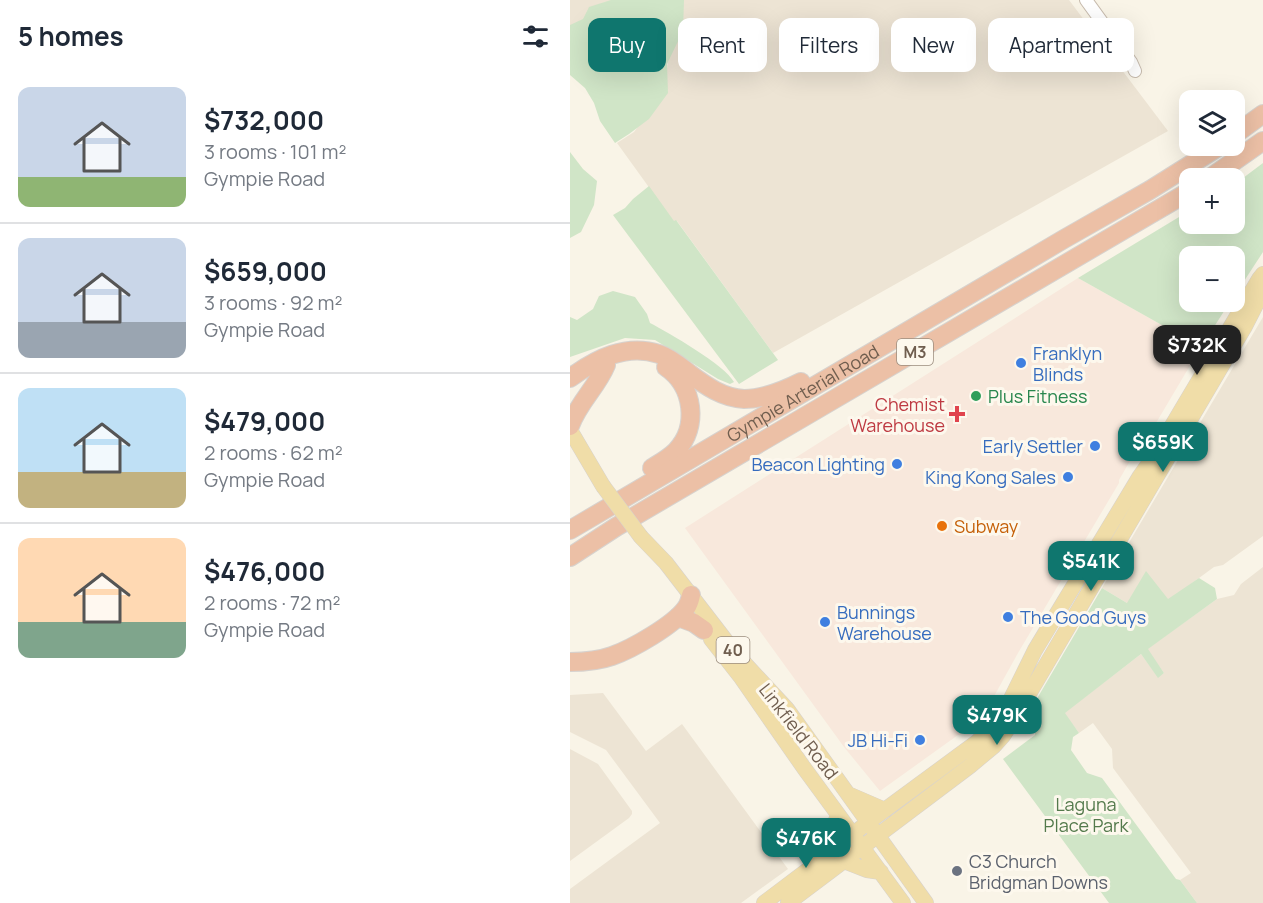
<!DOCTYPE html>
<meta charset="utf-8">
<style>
:root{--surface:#fff;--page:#f6f6f7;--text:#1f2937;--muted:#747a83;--line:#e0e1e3;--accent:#0f766e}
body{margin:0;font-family:Manrope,sans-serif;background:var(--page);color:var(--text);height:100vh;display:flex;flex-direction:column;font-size:22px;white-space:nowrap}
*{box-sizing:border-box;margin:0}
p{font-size:20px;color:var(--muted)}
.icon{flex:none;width:33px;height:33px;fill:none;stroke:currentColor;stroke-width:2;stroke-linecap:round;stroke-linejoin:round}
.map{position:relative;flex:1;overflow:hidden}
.drawer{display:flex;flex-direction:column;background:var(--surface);width:570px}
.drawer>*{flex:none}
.banner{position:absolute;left:18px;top:18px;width:570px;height:54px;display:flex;gap:12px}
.controls{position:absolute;left:609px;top:90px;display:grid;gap:12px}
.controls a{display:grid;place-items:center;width:66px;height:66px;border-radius:12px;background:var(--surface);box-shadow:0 6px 24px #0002;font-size:30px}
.price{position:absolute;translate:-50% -51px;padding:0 14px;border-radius:12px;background:var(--accent);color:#fff;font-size:20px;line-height:39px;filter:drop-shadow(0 2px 3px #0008)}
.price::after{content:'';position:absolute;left:50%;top:36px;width:18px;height:14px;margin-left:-9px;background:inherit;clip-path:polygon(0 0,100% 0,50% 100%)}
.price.current{background:#222;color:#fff}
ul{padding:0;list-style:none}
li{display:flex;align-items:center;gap:18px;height:150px;padding:0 18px}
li+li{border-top:2px solid var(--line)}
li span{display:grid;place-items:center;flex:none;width:168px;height:120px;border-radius:12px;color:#555}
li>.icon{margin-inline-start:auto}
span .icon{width:72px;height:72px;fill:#fffc;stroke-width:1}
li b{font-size:26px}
h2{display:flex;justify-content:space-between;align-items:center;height:72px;padding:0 18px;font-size:26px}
.pill{padding:0 21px;border-radius:12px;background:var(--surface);box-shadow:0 6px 24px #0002;font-size:21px;line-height:54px}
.pill.current{background:var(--accent);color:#fff}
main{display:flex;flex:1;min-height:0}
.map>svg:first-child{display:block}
.residential{fill:#ede4d4}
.commercial{fill:#f8e8dc}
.industrial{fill:#eae6e0}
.green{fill:#d0e5c7}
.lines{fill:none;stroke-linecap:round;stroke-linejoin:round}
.minor-casing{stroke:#c7bbad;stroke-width:14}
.major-casing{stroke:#d7d2ce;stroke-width:16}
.highway-casing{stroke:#d7d2ce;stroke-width:20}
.minor{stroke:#fff;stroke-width:12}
.major{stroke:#f0dda8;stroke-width:15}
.highway{stroke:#ecc0a6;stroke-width:18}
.major-bridge-casing{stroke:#d7d2ce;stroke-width:16;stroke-linecap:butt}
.major-bridge{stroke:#f0dda8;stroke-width:15}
.shop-dot{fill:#3f7fe0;stroke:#fdf8ed;stroke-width:2}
.leisure-dot{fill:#2e9e5b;stroke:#fdf8ed;stroke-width:2}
.health-dot{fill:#e0444e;stroke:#fdf8ed;stroke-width:2}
.food-dot{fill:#e8710a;stroke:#fdf8ed;stroke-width:2}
.worship-dot{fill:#6b7280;stroke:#fdf8ed;stroke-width:2}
.labels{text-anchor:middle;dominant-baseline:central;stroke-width:6;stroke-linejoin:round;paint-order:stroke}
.shield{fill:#fdf8ed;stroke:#9a8c7e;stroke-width:1.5}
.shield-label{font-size:16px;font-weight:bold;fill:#705e4f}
.shop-label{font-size:18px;fill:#366cbe;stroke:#fdf8ed;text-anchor:end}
.street-label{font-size:18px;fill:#705e4f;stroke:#fdf8ed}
.leisure-label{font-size:18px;fill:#27864d;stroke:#fdf8ed;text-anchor:start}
.health-label{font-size:18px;fill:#be3a42;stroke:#fdf8ed;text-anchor:end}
.food-label{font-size:18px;fill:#c56008;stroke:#fdf8ed;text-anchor:start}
.park-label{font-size:18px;fill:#547a4c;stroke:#fdf8ed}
.worship-label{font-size:18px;fill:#5b616d;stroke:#fdf8ed;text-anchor:start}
</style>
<main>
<section class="drawer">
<h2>5 homes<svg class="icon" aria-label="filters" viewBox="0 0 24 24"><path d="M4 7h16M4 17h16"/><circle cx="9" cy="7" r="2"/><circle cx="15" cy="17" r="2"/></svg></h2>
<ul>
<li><span style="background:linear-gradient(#c9d6e8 75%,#8fb573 0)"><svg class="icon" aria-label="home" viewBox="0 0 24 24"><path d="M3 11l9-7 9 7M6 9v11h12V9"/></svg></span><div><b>$732,000</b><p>3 rooms · 101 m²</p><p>Gympie Road</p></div></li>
<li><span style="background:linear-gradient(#c9d6e8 70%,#9aa5b1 0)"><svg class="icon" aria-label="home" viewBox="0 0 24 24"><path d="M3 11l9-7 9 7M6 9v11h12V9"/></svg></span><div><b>$659,000</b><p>3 rooms · 92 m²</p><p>Gympie Road</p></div></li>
<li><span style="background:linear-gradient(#bfe0f5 70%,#c2b280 0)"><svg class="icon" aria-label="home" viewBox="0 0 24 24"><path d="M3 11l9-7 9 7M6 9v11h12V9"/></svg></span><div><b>$479,000</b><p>2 rooms · 62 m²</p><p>Gympie Road</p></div></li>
<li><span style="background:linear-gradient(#ffd9b3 70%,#7fa58c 0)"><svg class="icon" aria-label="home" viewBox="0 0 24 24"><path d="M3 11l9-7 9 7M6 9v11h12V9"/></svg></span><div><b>$476,000</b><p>2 rooms · 72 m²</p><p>Gympie Road</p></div></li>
</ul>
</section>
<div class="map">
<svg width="693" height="903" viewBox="0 0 693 903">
<rect width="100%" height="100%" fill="#f9f4e7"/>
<!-- residential -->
<path class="residential" d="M0 0H53L0 44Z
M108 0H499L598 131 203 353 107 221 104 222 47 143 64 132 93 93Z
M693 317V536L653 565 644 567 599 600 557 603 532 588Z
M693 567V903H627L610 880 621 873 543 768 542 749 523 723 509 733 494 713 571 654 588 677 594 673 577 649 647 599 664 595 671 584Z
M33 693 76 751 112 724 218 869 171 903H0V889L90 823 36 750 0 732V695Z
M0 749 28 764 62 811V814L59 818 0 861Z"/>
<!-- commercial -->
<path class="commercial" d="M508 278 631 347 586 423 568 447 549 480V483L448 653 412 718 401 732 388 735 310 791 274 747 115 528Z"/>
<!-- industrial -->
<path class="industrial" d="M408 696 420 703 412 718 406 713 404 705Z"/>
<!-- green -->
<path class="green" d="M41 0H114L113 31 97 64 98 93 79 119 59 134 45 143 30 121 24 103 15 88 0 75V25L13 19 19 7Z
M0 152 13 169 27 181 24 205 11 232 0 238Z
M693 163V252L665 295 664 256H620V302H660L631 347 508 278 619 211 620 224H664L665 184Z
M79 186 104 221 106 220 208 360 169 384 43 215 55 208 63 199Z
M43 291 65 297 77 314 80 323C99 333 155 365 164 382L160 384 148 379 85 340 55 338 0 357V317L7 320 23 309 29 296Z
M576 571 598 599 629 578 645 588 647 599 578 649 594 673 588 678 571 654 495 713 509 733 503 737 501 750 517 773 532 778 606 879 610 880 627 903H539L433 759 465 735V712L462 707 532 588 557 603Z"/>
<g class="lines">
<!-- minor casing -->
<g class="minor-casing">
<path id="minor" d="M516 0 561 62 565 71"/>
</g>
<!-- major casing -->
<g class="major-casing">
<path id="major" d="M0 430 33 486
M71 537 96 563 166 654 217 709 356 903
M141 639 170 676 234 768 333 903
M278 794 315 810
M274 861 297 870 311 872
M247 863 249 852 265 823 268 815
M194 903 247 863 297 823 407 742 419 731 434 713 465 650 570 476 584 456 689 279 693 274
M218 903 400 766 424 746 433 736 446 716 674 328 693 291"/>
</g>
<!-- highway casing -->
<g class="highway-casing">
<g id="highway">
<path d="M664 135 693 114"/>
<path d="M640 178 693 141"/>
<path d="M0 378C26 359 56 343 89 354 101 358 111 367 120 374 136 386 153 398 174 399 194 399 213 391 231 382"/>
<path d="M0 426C8 403 27 387 36 365"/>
<path d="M82 468C90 463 99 458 106 451 129 427 124 386 96 367"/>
<path id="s1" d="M0 530 494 239 580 190 650 146"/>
<path d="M0 557 46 527 620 191"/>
<path d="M108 617 124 623 134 630"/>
<path d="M0 662C14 662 28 661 42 656 62 649 104 625 116 608 119 604 120 600 121 595"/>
</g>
</g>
<!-- minor -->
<use href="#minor" class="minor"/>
<!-- major -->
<use href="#major" class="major"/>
<!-- highway -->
<use href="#highway" class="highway"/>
<!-- major-bridge casing -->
<g class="major-bridge-casing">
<path id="major-bridge" d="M33 486 71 537"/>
</g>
<!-- major-bridge -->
<use href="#major-bridge" class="major-bridge"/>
</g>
<!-- markers -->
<g class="shop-dot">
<circle cx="451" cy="363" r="6"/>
<circle cx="525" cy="446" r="6"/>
<circle cx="327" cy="464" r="6"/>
<circle cx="498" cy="477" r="6"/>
<circle cx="438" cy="617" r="6"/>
<circle cx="255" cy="622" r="6"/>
<circle cx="350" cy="740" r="6"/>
</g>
<circle class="leisure-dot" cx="406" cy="396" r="6"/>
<path class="health-dot" d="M384 405h6v6h6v6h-6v6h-6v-6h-6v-6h6z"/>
<circle class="food-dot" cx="372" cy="526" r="6"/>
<circle class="worship-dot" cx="387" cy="871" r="6"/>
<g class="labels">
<!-- shield labels -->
<g class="shield">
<rect x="327" y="339" width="36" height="26" rx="4.5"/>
<rect x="146.5" y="637" width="33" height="26" rx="4.5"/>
</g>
<g class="shield-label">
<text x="345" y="352">M3</text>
<text x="163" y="650">40</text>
</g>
<!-- shop labels -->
<g class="shop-label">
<text x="463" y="353" text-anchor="start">Franklyn<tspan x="463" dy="21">Blinds</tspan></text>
<text x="513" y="446">Early Settler</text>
<text x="315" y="464">Beacon Lighting</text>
<text x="486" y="477">King Kong Sales</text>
<text x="267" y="612" text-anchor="start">Bunnings<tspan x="267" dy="21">Warehouse</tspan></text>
<text x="450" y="617" text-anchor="start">The Good Guys</text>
<text x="338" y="740">JB Hi-Fi</text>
</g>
<!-- street labels -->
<g class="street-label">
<text stroke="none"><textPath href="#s1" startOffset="270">Gympie Arterial Road</textPath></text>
<text transform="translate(229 731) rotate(52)">Linkfield Road</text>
</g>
<!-- leisure labels -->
<g class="leisure-label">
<text x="418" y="396">Plus Fitness</text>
</g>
<!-- health labels -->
<g class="health-label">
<text x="375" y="404">Chemist<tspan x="375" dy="21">Warehouse</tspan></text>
</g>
<!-- food labels -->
<g class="food-label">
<text x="384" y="526">Subway</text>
</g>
<!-- park labels -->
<g class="park-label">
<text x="516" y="804">Laguna<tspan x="516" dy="21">Place Park</tspan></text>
</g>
<!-- worship labels -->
<g class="worship-label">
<text x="399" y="861">C3 Church<tspan x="399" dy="21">Bridgman Downs</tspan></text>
</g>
</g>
</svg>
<div class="controls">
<a><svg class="icon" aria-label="layers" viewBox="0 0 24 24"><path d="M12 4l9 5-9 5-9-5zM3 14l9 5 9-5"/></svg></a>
<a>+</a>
<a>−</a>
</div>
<b class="price current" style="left:627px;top:376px">$732K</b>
<b class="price" style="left:593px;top:473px">$659K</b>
<b class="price" style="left:521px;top:592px">$541K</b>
<b class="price" style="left:427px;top:746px">$479K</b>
<b class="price" style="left:236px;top:869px">$476K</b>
<div class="banner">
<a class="pill current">Buy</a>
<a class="pill">Rent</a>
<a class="pill">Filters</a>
<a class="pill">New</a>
<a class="pill">Apartment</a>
</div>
</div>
</main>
